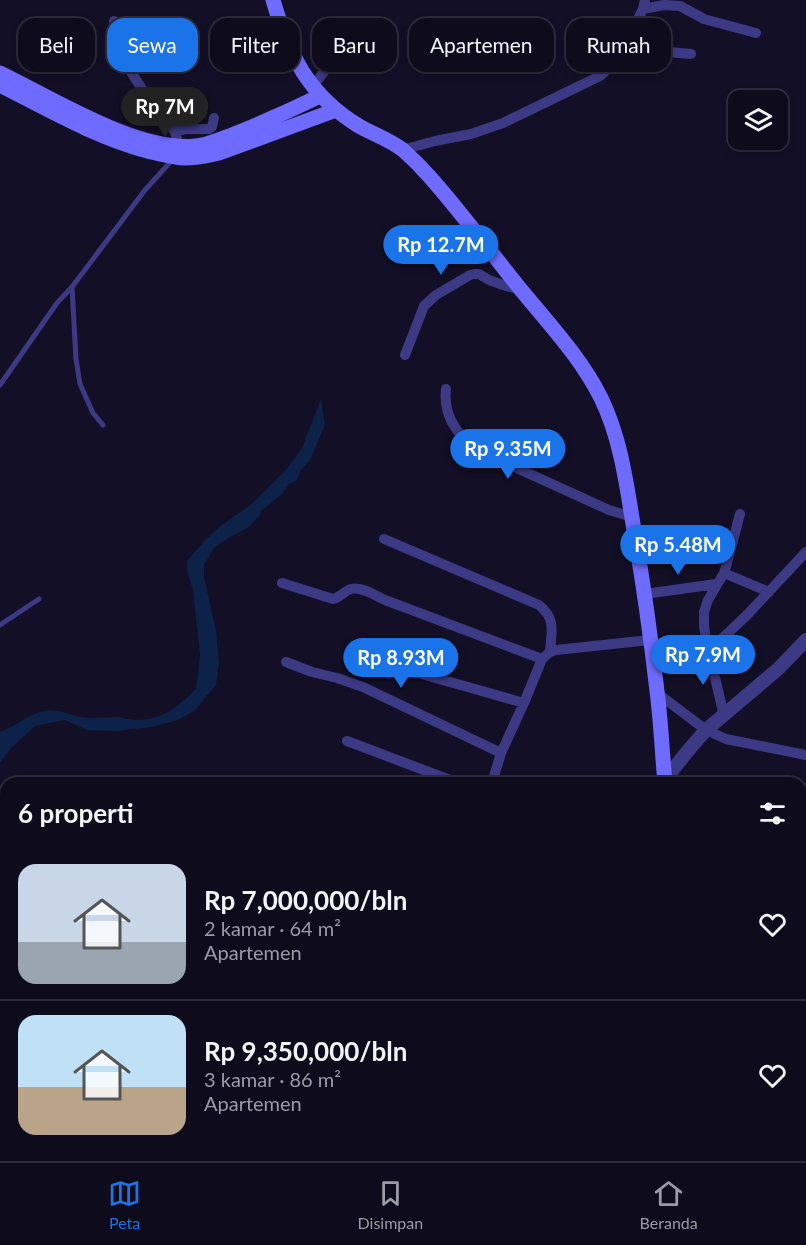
<!DOCTYPE html>
<html lang="id">
<meta charset="utf-8">
<style>
:root{--surface:#0e0b1c;--page:#171425;--text:#f1f3f6;--muted:#9b9ba3;--line:#2e2b3b;--accent:#1a73e8}
body{margin:0;font-family:Lato,sans-serif;background:var(--page);color:var(--text);height:100vh;display:flex;flex-direction:column;font-size:22px;white-space:nowrap}
*{box-sizing:border-box;margin:0}
p{font-size:20px;color:var(--muted)}
.icon{flex:none;width:33px;height:33px;fill:none;stroke:currentColor;stroke-width:2;stroke-linecap:round;stroke-linejoin:round}
.map{position:relative;flex:1;overflow:hidden}
.details{position:absolute;left:0px;top:777px;width:807px;height:384px;display:flex;flex-direction:column;background:var(--surface);border-radius:18px 18px 0 0;box-shadow:0 3px 9px #0003,0 0 0 2px var(--line)}
.details>*{flex:none}
.hud{position:absolute;left:18px;top:18px;width:771px;height:54px;display:flex;gap:12px}
.tools{position:absolute;left:728px;top:90px;display:grid;gap:12px}
.tools a{display:grid;place-items:center;width:60px;height:60px;border-radius:12px;background:var(--surface);box-shadow:0 3px 9px #0003,0 0 0 2px var(--line);font-size:30px}
.price{position:absolute;translate:-50% -51px;padding:0 14px;border-radius:21px;background:var(--accent);color:#fff;font-size:20px;line-height:39px;filter:drop-shadow(0 2px 3px #0008)}
.price::after{content:'';position:absolute;left:50%;top:36px;width:18px;height:14px;margin-left:-9px;background:inherit;clip-path:polygon(0 0,100% 0,50% 100%)}
.price.selected{background:#222;color:#fff}
ul{padding:0;list-style:none}
li{display:flex;align-items:center;gap:18px;height:150px;padding:0 18px}
li+li{border-top:2px solid var(--line)}
li span{display:grid;place-items:center;flex:none;width:168px;height:120px;border-radius:18px;color:#555}
li>.icon{margin-inline-start:auto}
span .icon{width:72px;height:72px;fill:#fffc;stroke-width:1}
li b{font-size:26px}
h2{display:flex;justify-content:space-between;align-items:center;height:72px;padding:0 18px;font-size:26px}
.tag{padding:0 21px;border-radius:18px;background:var(--surface);box-shadow:0 3px 9px #0003,0 0 0 2px var(--line);font-size:21px;line-height:54px}
.tag.selected{background:var(--accent);color:#fff}
.tabs{display:flex;justify-content:space-around;align-items:center;height:84px;border-top:2px solid var(--line);background:var(--surface);font-size:16px;color:var(--muted)}
.tabs a{display:grid;justify-items:center;gap:3px}
.tabs .selected{color:var(--accent)}
.map>svg:first-child{display:block}
.water{fill:#0c2248}
.lines{fill:none;stroke-linecap:round;stroke-linejoin:round}
.service{stroke:#3d3a85;stroke-width:5}
.minor{stroke:#3d3a85;stroke-width:10}
.tertiary{stroke:#3d3a85;stroke-width:14}
.secondary{stroke:#6f6bff;stroke-width:15}
</style>
<div class="map">
<svg width="806" height="1161" viewBox="0 0 806 1161">
<rect width="100%" height="100%" fill="#130f26"/>
<!-- water -->
<path class="water" d="M321 399 325 425 310 460 301 470 297 480 289 484 281 495 261 511 259 516 247 528 230 537 215 547 204 565V577L216 631 219 663 216 685 194 711 178 720 152 727 116 731 87 730 65 720 35 726 11 748 0 763V732C16 727 28 713 45 711 57 709 70 715 82 717 94 719 106 717 119 717 125 718 131 720 137 720 164 720 178 706 196 689L200 655 193 590 187 570V561L204 541 219 527 252 504 285 471 301 450Z"/>
<g class="lines">
<!-- service -->
<path class="service" d="M0 385 57 303 72 287
M103 425 93 413 80 384 76 359 72 287 145 190 174 158
M0 625 39 599"/>
<!-- minor -->
<path class="minor" d="M643 9 664 5 680 6 704 19 756 33
M114 21 124 61 153 106 175 132 179 147 177 152
M619 56 647 50 691 54
M313 86 355 32
M175 132 185 129H209L212 127 214 118
M402 150 435 141 471 134 503 123 600 76C621 59 631 33 643 9L645 0
M405 355 424 306 436 295 470 275 474 274H479L489 280 503 285 521 290
M446 389C443 416 456 432 475 449L609 510 632 517
M384 539 539 605C557 620 551 632 550 652
M724 573 769 592
M282 583 333 599C341 597 344 591 351 589 361 586 376 596 385 600L542 659
M645 594 716 584
M709 651 747 615 806 552
M368 656 397 667 524 703
M286 662 312 672 337 678 363 687 501 753
M657 693 706 730 726 739 806 755
M724 716 706 639 704 626V612L708 600 724 573 727 563 740 514
M347 741 458 783
M492 783 501 753 524 703 542 659 550 652 556 650 650 640
M801 965H806
M801 1124 806 1122
M0 1129 6 1132
M56 1155 69 1161
M105 1161 112 1155
M258 1161 268 1156 278 1155
M767 1161 776 1155"/>
<!-- tertiary -->
<path class="tertiary" d="M664 781 686 753 706 730 778 669 806 640"/>
<!-- secondary -->
<path class="secondary" d="M273 0C289 55 308 95 359 126 373 134 390 140 403 150 412 158 421 167 429 176 462 213 491 253 522 291 550 325 581 358 601 398 622 441 627 489 635 536 644 588 651 639 657 691 661 722 662 752 665 783
M0 73C52 98 139 153 196 146 208 145 220 139 232 135 262 123 291 110 320 96
M0 85C49 110 97 138 151 152 161 154 172 157 183 158 195 158 207 156 219 153L336 110
M738 1155 740 1161"/>
</g>
</svg>
<div class="tools">
<a><svg class="icon" aria-label="layers" viewBox="0 0 24 24"><path d="M12 4l9 5-9 5-9-5zM3 14l9 5 9-5"/></svg></a>
</div>
<b class="price selected" style="left:165px;top:138px">Rp 7M</b>
<b class="price" style="left:441px;top:276px">Rp 12.7M</b>
<b class="price" style="left:508px;top:480px">Rp 9.35M</b>
<b class="price" style="left:678px;top:576px">Rp 5.48M</b>
<b class="price" style="left:703px;top:686px">Rp 7.9M</b>
<b class="price" style="left:401px;top:689px">Rp 8.93M</b>
<div class="hud">
<a class="tag">Beli</a>
<a class="tag selected">Sewa</a>
<a class="tag">Filter</a>
<a class="tag">Baru</a>
<a class="tag">Apartemen</a>
<a class="tag">Rumah</a>
</div>
<section class="details">
<h2>6 properti<svg class="icon" aria-label="filters" viewBox="0 0 24 24"><path d="M4 7h16M4 17h16"/><circle cx="9" cy="7" r="2"/><circle cx="15" cy="17" r="2"/></svg></h2>
<ul>
<li><span style="background:linear-gradient(#c9d6e8 65%,#9aa5b1 0)"><svg class="icon" aria-label="home" viewBox="0 0 24 24"><path d="M3 11l9-7 9 7M6 9v11h12V9"/></svg></span><div><b>Rp 7,000,000/bln</b><p>2 kamar · 64 m²</p><p>Apartemen</p></div><svg class="icon" aria-label="heart" viewBox="0 0 24 24"><path d="M12 20l-8-8c-3-5 5-10 8-4 3-6 11-1 8 4z"/></svg></li>
<li><span style="background:linear-gradient(#bfe0f5 60%,#b9a48a 0)"><svg class="icon" aria-label="home" viewBox="0 0 24 24"><path d="M3 11l9-7 9 7M6 9v11h12V9"/></svg></span><div><b>Rp 9,350,000/bln</b><p>3 kamar · 86 m²</p><p>Apartemen</p></div><svg class="icon" aria-label="heart" viewBox="0 0 24 24"><path d="M12 20l-8-8c-3-5 5-10 8-4 3-6 11-1 8 4z"/></svg></li>
</ul>
</section>
</div>
<nav class="tabs">
<a class="selected"><svg class="icon" aria-label="map" viewBox="0 0 24 24"><path d="M3 6l6-2 6 2 6-2v14l-6 2-6-2-6 2zM9 4v14M15 6v14"/></svg>Peta</a>
<a><svg class="icon" aria-label="saved" viewBox="0 0 24 24"><path d="M7 4h10v16l-5-4-5 4z"/></svg>Disimpan</a>
<a><svg class="icon" aria-label="home" viewBox="0 0 24 24"><path d="M3 11l9-7 9 7M6 9v11h12V9"/></svg>Beranda</a>
</nav>
